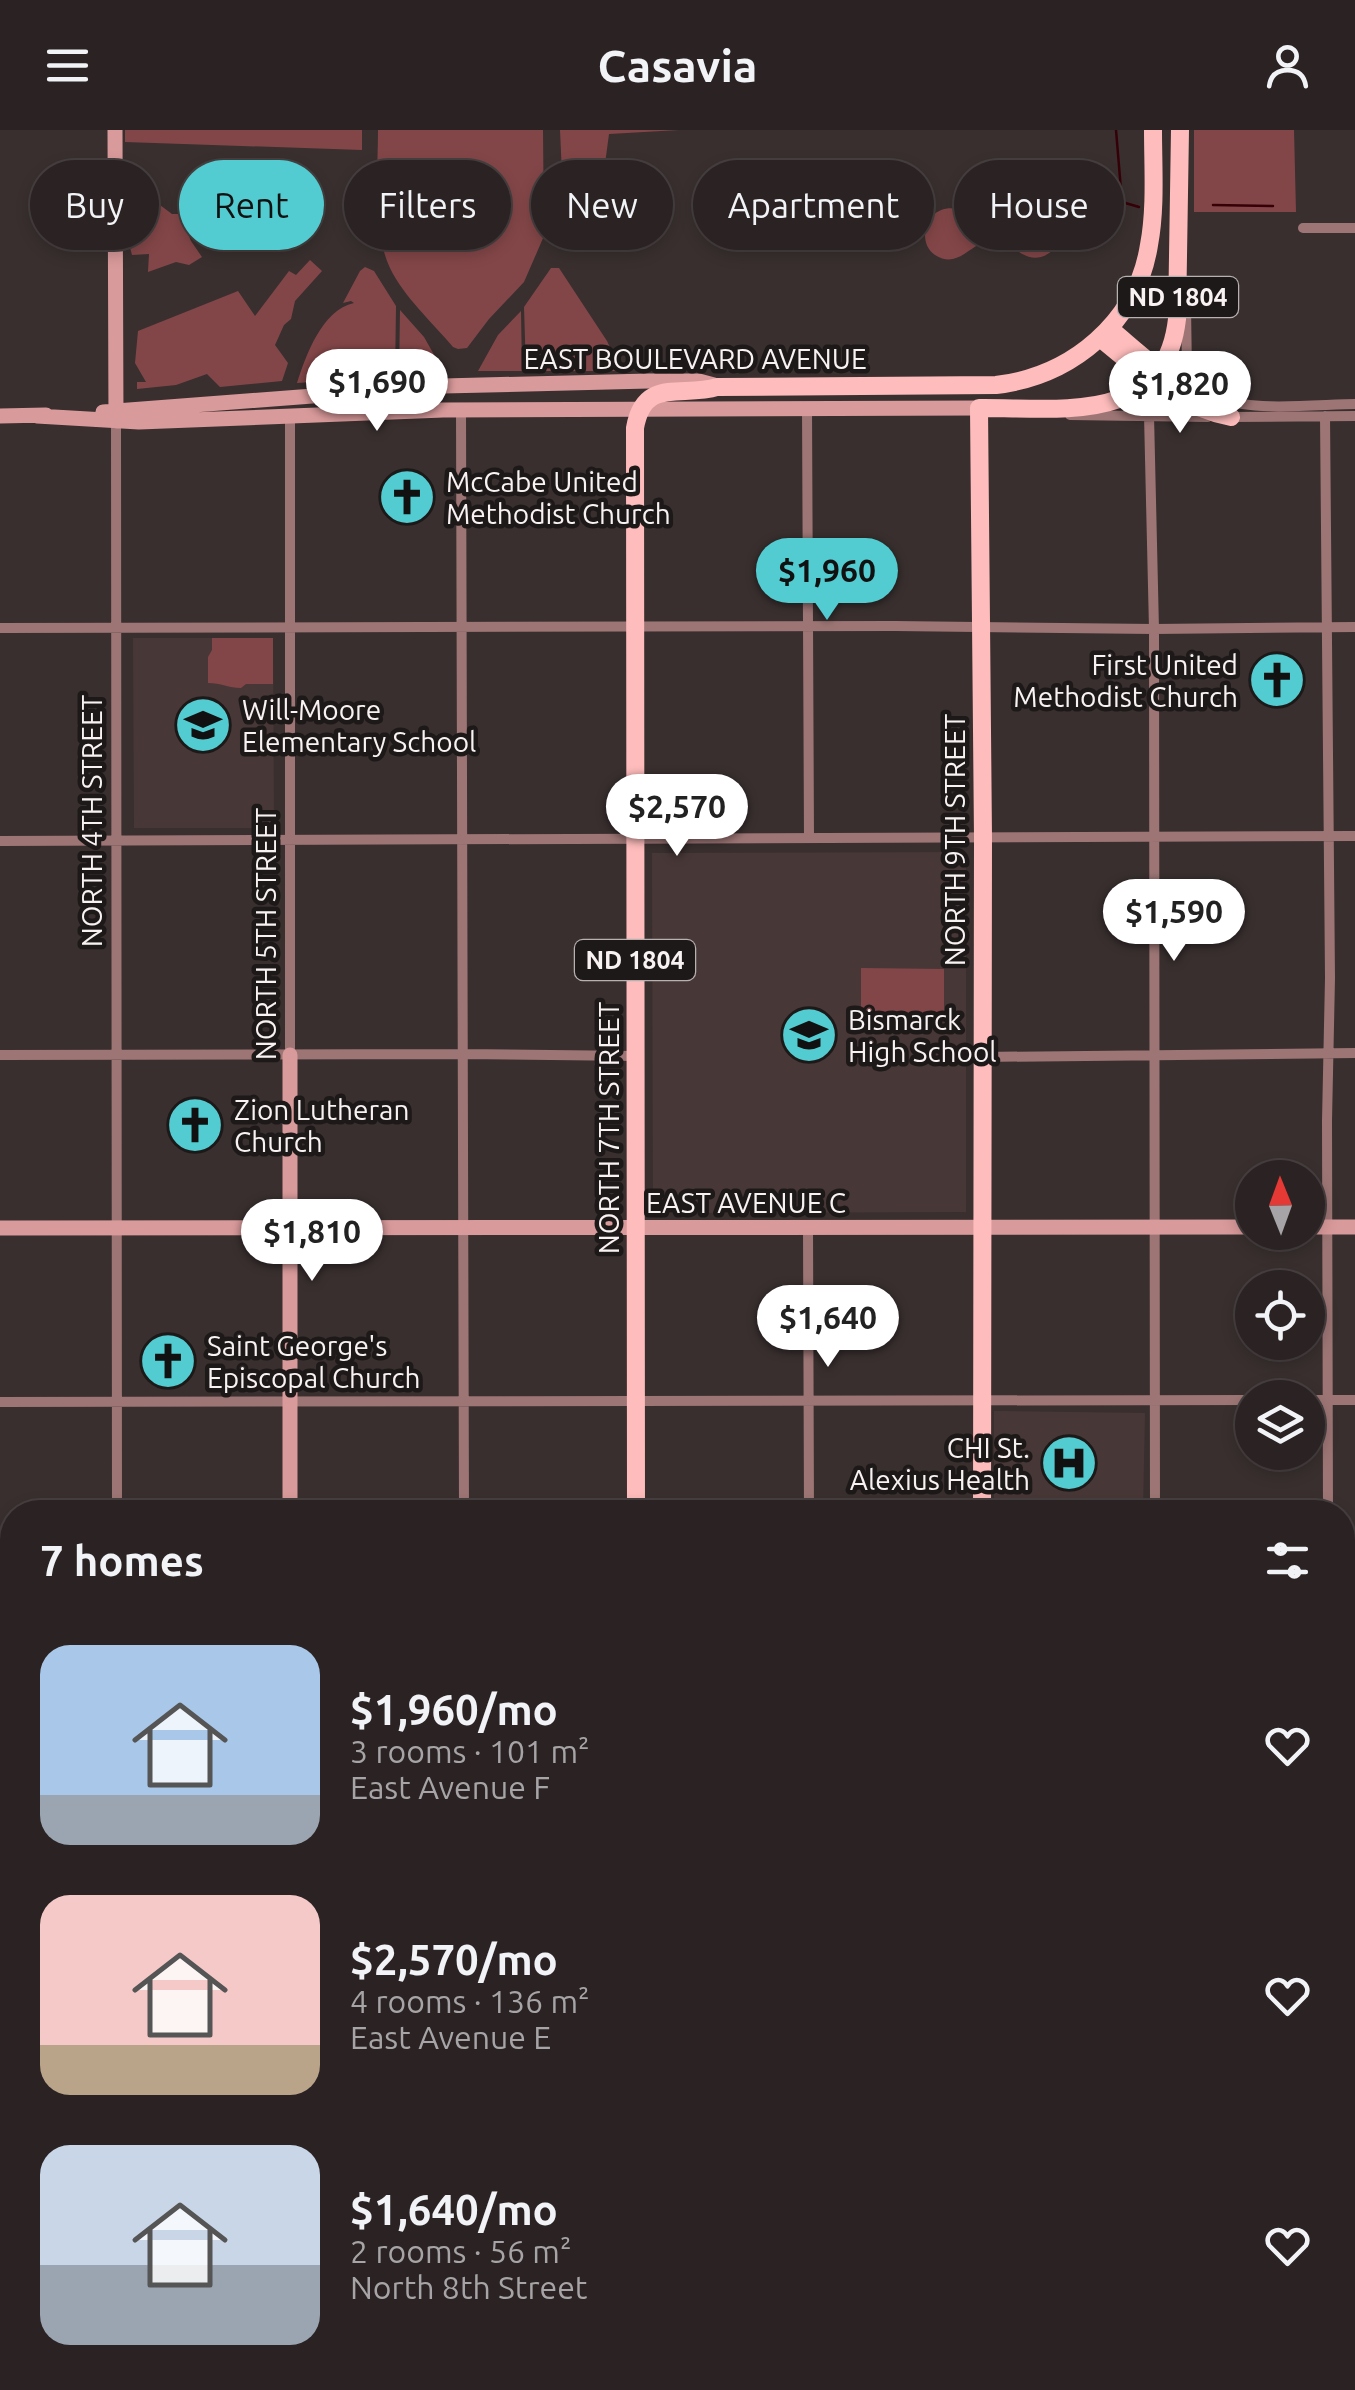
<!DOCTYPE html>
<meta charset="utf-8">
<style>
:root{--surface:#2b2323;--page:#372f30;--text:#f1f3f6;--muted:#a6a4a6;--line:#474041;--accent:#52ccd0}
body{margin:0;font-family:Ubuntu,sans-serif;background:var(--page);color:var(--text);height:100vh;display:flex;flex-direction:column;font-size:38px;white-space:nowrap}
*{box-sizing:border-box;margin:0}
p{font-size:32px;color:var(--muted)}
.icon{flex:none;width:55px;height:55px;fill:none;stroke:currentColor;stroke-width:2;stroke-linecap:round;stroke-linejoin:round}
.map{position:relative;flex:1;overflow:hidden}
.sheet{position:absolute;left:0px;top:1370px;width:1355px;height:890px;display:flex;flex-direction:column;background:var(--surface);border-radius:40px 40px 0 0;box-shadow:0 5px 15px #0003,0 0 0 2px var(--line)}
.sheet>*{flex:none}
.top-card{position:absolute;left:30px;top:30px;width:1295px;height:90px;display:flex;gap:20px}
.needle{width:65px;rotate:359deg}
.controls{position:absolute;left:1235px;top:1030px;display:grid;gap:20px}
.controls a{display:grid;place-items:center;width:90px;height:90px;border-radius:50%;background:var(--surface);box-shadow:0 5px 15px #0003,0 0 0 2px var(--line);font-size:50px}
.price{position:absolute;translate:-50% -85px;padding:0 22px;border-radius:35px;background:#fff;color:#222;font-size:32px;line-height:65px;filter:drop-shadow(0 2px 5px #0008)}
.price::after{content:'';position:absolute;left:50%;top:60px;width:30px;height:22px;margin-left:-15px;background:inherit;clip-path:polygon(0 0,100% 0,50% 100%)}
.price.on{background:var(--accent);color:#111}
ul{padding:0;list-style:none}
li{display:flex;align-items:center;gap:30px;height:250px;padding:0 40px}
li span{display:grid;place-items:center;flex:none;width:280px;height:200px;border-radius:30px;color:#555}
li>.icon{margin-inline-start:auto}
span .icon{width:120px;height:120px;fill:#fffc;stroke-width:1}
li b{font-size:42px}
h2{display:flex;justify-content:space-between;align-items:center;height:120px;padding:0 40px;font-size:42px}
.pill{padding:0 35px;border-radius:45px;background:var(--surface);box-shadow:0 5px 15px #0003,0 0 0 2px var(--line);font-size:35px;line-height:90px}
.pill.on{background:var(--accent);color:#111}
header{display:flex;justify-content:space-between;align-items:center;height:130px;padding:0 40px;background:var(--surface);font-size:45px;font-weight:600}
.map>svg:first-child{display:block}
.built{fill:#483737}
.green{fill:#834648}
.lines{fill:none;stroke-linecap:round;stroke-linejoin:round}
.stream{stroke:#360007;stroke-width:2.5}
.street{stroke:#9d7575;stroke-width:10}
.secondary{stroke:#d99a9b;stroke-width:15}
.primary{stroke:#febcbc;stroke-width:18}
.rail{stroke:#d7cfcf;stroke-width:2.5;stroke-dasharray:20 10;stroke-linecap:butt}
.labels{text-anchor:middle;dominant-baseline:central;stroke-width:9;stroke-linejoin:round;paint-order:stroke}
.shield{fill:#1d1919;stroke:#b7b1b1;stroke-width:2.5}
.shield-label{font-size:25px;font-weight:bold;fill:#f9f2f2}
.street-label{font-size:28px;fill:#f9f2f2;stroke:#1d1919}
.poi-label{font-size:28px;fill:#f9f2f2;stroke:#1d1919;text-anchor:start}
</style>
<header><svg class="icon" aria-label="menu" viewBox="0 0 24 24"><path d="M4 6h16M4 12h16M4 18h16"/></svg>Casavia<svg class="icon" aria-label="person" viewBox="0 0 24 24"><circle cx="12" cy="8" r="4"/><path d="M4 21q1-7 8-7t8 7"/></svg></header>
<div class="map">
<svg width="1355" height="2260" viewBox="0 0 1355 2260">
<rect width="100%" height="100%" fill="#392f2f"/>
<!-- built -->
<path class="built" d="M133 508H273L274 698H134Z
M966 722V1082L653 1083 652 723Z
M994 1281 1145 1283 1143 1382H994Z
M1342 1973H1355V2260H0V2133H12V2248H1342Z"/>
<!-- green -->
<path class="green" d="M125 0H362V20L125 12Z
M378 0H543L544 106 524 152 489 189 467 218 458 219 453 217C432 192 404 167 390 138 372 100 378 42 378 0Z
M560 0H679L609 4 605 34H590L593 38H606L604 64 563 66Z
M1194 0H1294L1296 82H1194Z
M128 60 144 63 172 84H180L191 111 202 127 189 135 176 132 148 142 149 124 132 125 128 110 147 97 126 69Z
M1031 76C1067 79 1069 119 1041 127 1022 132 1011 110 991 111 970 112 959 140 935 125 928 120 925 113 925 105 923 86 945 72 962 81 972 86 977 94 989 95 1006 97 1017 81 1031 76Z
M310 130 322 141 295 171 291 189 284 195 275 215 288 233 282 251 220 257 207 244 176 255 137 259V252H146L135 233 138 201 238 161 255 186 289 141 296 145Z
M365 137 374 141 396 176 395 247 297 253C306 225 322 180 354 173L351 171 343 173 360 141Z
M551 138H559L607 211 621 241H526L524 177Z
M400 180 424 207 445 244 399 246Z
M521 181 522 241H478L498 205Z
M212 508H273V554H246L241 558C229 558 221 553 208 553V527L212 520Z
M861 838 944 839V883H861Z
M65 2253H130V2260H65Z"/>
<g class="lines">
<!-- stream -->
<path class="stream" d="M1116 0 1122 72 1139 77
M1213 75 1273 76"/>
<!-- street -->
<path class="street" d="M1303 98H1355
M1186 176 1187 243 1193 252 1201 258
M1226 269C1251 282 1324 274 1355 274
M807 278 809 708
M461 280 464 1382
M290 285V925
M1070 285 1208 287
M1149 285 1154 499 1155 1382
M1325 286 1330 848 1327 991 1328 1382
M1230 287 1355 286
M116 291 117 1382
M0 498 895 496 1154 499 1355 497
M0 711 1355 706
M0 925 463 924 636 926
M982 927 1355 923
M808 1098 809 1382
M1308 1270H1355
M0 1272 1252 1270
M1342 1444H1355
M0 1445H12
M0 1791H12
M1342 1791 1355 1790
M0 1964H12"/>
<!-- secondary -->
<path class="secondary" d="M115 0 116 291
M103 282 443 256 649 251H699L714 255
M0 286 46 285
M37 286 139 292 443 280 979 278
M290 925V1382
M1308 1097H1355
M0 1098 1252 1097
M1342 1617H1355
M0 1619 12 1618
M1342 1964H1355
M290 2248V2260"/>
<!-- primary -->
<path class="primary" d="M1109 198C1141 224 1188 272 1230 272
M1100 208C1141 241 1178 277 1231 287
M979 278 983 708 982 1382
M979 278C1057 277 1165 297 1177 189L1180 0
M636 1382 635 298C644 246 683 268 717 257L996 255C1072 246 1137 192 1149 115 1156 78 1153 38 1153 0
M1342 2137H1355
M0 2138H12
M635 2259V2260
M983 2260V2248"/>
<!-- rail -->
<path class="rail" d="M1342 2240H1355
M0 2242H12"/>
</g>
<!-- icons -->
<defs>
<g id="church-disc" transform="scale(2.875)"><circle r="9.5" fill="#52ccd0" stroke="#1d1919"/><path d="M-1.2-6h2.4v3.5h3.3v2.4h-3.3V6h-2.4V-.1h-3.3v-2.4h3.3Z" fill="#111"/></g>
<g id="school-disc" transform="scale(2.875)"><circle r="9.5" fill="#52ccd0" stroke="#1d1919"/><path d="M0-5L7-2L0 1L-7-2ZM-4 1L0 2.5L4 1V4Q0 6-4 4Z" fill="#111"/></g>
<g id="hospital-disc" transform="scale(2.875)"><circle r="9.5" fill="#52ccd0" stroke="#1d1919"/><path d="M-5-5h3v3.5h4V-5h3V5h-3V1.5h-4V5h-3Z" fill="#111"/></g>
</defs>
<g fill-rule="evenodd">
<use href="#church-disc" x="407" y="367"/>
<use href="#church-disc" x="1277" y="550"/>
<use href="#school-disc" x="203" y="595"/>
<use href="#school-disc" x="809" y="905"/>
<use href="#church-disc" x="195" y="995"/>
<use href="#church-disc" x="168" y="1231"/>
<use href="#hospital-disc" x="1069" y="1333"/>
</g>
<g class="labels">
<!-- shield labels -->
<g class="shield">
<rect x="1118" y="147" width="120" height="40" rx="8"/>
<rect x="575" y="810" width="120" height="40" rx="8"/>
</g>
<g class="shield-label">
<text x="1178" y="167">ND 1804</text>
<text x="635" y="830">ND 1804</text>
</g>
<!-- street labels -->
<g class="street-label">
<text x="695" y="228">EAST BOULEVARD AVENUE</text>
<text transform="translate(91 691) rotate(-90)">NORTH 4TH STREET</text>
<text transform="translate(954 710) rotate(-90)">NORTH 9TH STREET</text>
<text transform="translate(265 804) rotate(-90)">NORTH 5TH STREET</text>
<text transform="translate(608 998) rotate(-90)">NORTH 7TH STREET</text>
<text x="746" y="1072">EAST AVENUE C</text>
</g>
<!-- poi labels -->
<g class="poi-label">
<text x="446" y="351">McCabe United<tspan x="446" dy="32">Methodist Church</tspan></text>
<text x="1238" y="534" text-anchor="end">First United<tspan x="1238" dy="32">Methodist Church</tspan></text>
<text x="242" y="579">Will-Moore<tspan x="242" dy="32">Elementary School</tspan></text>
<text x="848" y="889">Bismarck<tspan x="848" dy="32">High School</tspan></text>
<text x="234" y="979">Zion Lutheran<tspan x="234" dy="32">Church</tspan></text>
<text x="207" y="1215">Saint George's<tspan x="207" dy="32">Episcopal Church</tspan></text>
<text x="1030" y="1317" text-anchor="end">CHI St.<tspan x="1030" dy="32">Alexius Health</tspan></text>
</g>
</g>
</svg>
<div class="controls">
<a><svg class="needle" viewBox="-14 -14 28 28"><path d="M0-13l5 13h-10z" fill="#e53935"/><path d="M0 13l5-13h-10z" fill="#a6a4a6"/></svg></a>
<a><svg class="icon" aria-label="locate" viewBox="0 0 24 24"><circle cx="12" cy="12" r="6"/><path d="M12 2v4M12 18v4M2 12h4M18 12h4"/></svg></a>
<a><svg class="icon" aria-label="layers" viewBox="0 0 24 24"><path d="M12 4l9 5-9 5-9-5zM3 14l9 5 9-5"/></svg></a>
</div>
<b class="price" style="left:377px;top:304px">$1,690</b>
<b class="price" style="left:1180px;top:306px">$1,820</b>
<b class="price on" style="left:827px;top:493px">$1,960</b>
<b class="price" style="left:677px;top:729px">$2,570</b>
<b class="price" style="left:1174px;top:834px">$1,590</b>
<b class="price" style="left:312px;top:1154px">$1,810</b>
<b class="price" style="left:828px;top:1240px">$1,640</b>
<div class="top-card">
<a class="pill">Buy</a>
<a class="pill on">Rent</a>
<a class="pill">Filters</a>
<a class="pill">New</a>
<a class="pill">Apartment</a>
<a class="pill">House</a>
</div>
<section class="sheet">
<h2>7 homes<svg class="icon" aria-label="filters" viewBox="0 0 24 24"><path d="M4 7h16M4 17h16"/><circle cx="9" cy="7" r="2"/><circle cx="15" cy="17" r="2"/></svg></h2>
<ul>
<li><span style="background:linear-gradient(#a9c7e8 75%,#9aa5b1 0)"><svg class="icon" aria-label="home" viewBox="0 0 24 24"><path d="M3 11l9-7 9 7M6 9v11h12V9"/></svg></span><div><b>$1,960/mo</b><p>3 rooms · 101 m²</p><p>East Avenue F</p></div><svg class="icon" aria-label="heart" viewBox="0 0 24 24"><path d="M12 20l-8-8c-3-5 5-10 8-4 3-6 11-1 8 4z"/></svg></li>
<li><span style="background:linear-gradient(#f6c9c9 75%,#b9a48a 0)"><svg class="icon" aria-label="home" viewBox="0 0 24 24"><path d="M3 11l9-7 9 7M6 9v11h12V9"/></svg></span><div><b>$2,570/mo</b><p>4 rooms · 136 m²</p><p>East Avenue E</p></div><svg class="icon" aria-label="heart" viewBox="0 0 24 24"><path d="M12 20l-8-8c-3-5 5-10 8-4 3-6 11-1 8 4z"/></svg></li>
<li><span style="background:linear-gradient(#c9d6e8 60%,#9aa5b1 0)"><svg class="icon" aria-label="home" viewBox="0 0 24 24"><path d="M3 11l9-7 9 7M6 9v11h12V9"/></svg></span><div><b>$1,640/mo</b><p>2 rooms · 56 m²</p><p>North 8th Street</p></div><svg class="icon" aria-label="heart" viewBox="0 0 24 24"><path d="M12 20l-8-8c-3-5 5-10 8-4 3-6 11-1 8 4z"/></svg></li>
</ul>
</section>
</div>
